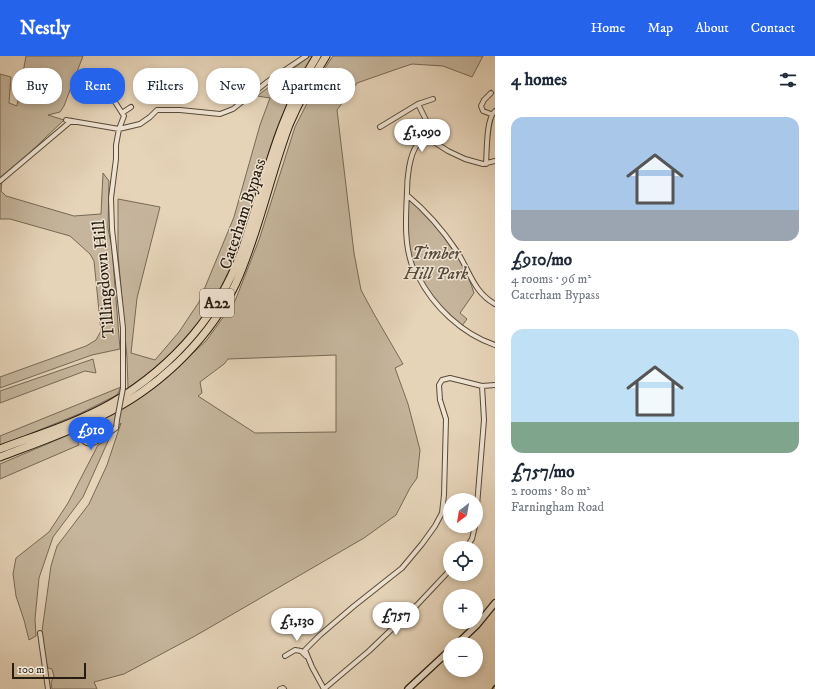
<!DOCTYPE html>
<meta charset="utf-8">
<style>
:root{--surface:#fff;--page:#f6f6f7;--text:#1f2937;--muted:#747a83;--accent:#2563eb}
body{margin:0;font-family:"IM FELL DW Pica",serif;background:var(--page);color:var(--text);height:100vh;display:flex;flex-direction:column;font-size:15px;white-space:nowrap}
*{box-sizing:border-box;margin:0}
p{font-size:13px;color:var(--muted)}
.icon{flex:none;width:22px;height:22px;fill:none;stroke:currentColor;stroke-width:2;stroke-linecap:round;stroke-linejoin:round}
.map{position:relative;flex:1;overflow:hidden}
.sheet{display:flex;flex-direction:column;background:var(--surface);width:320px}
.sheet>*{flex:none}
.hud{position:absolute;left:12px;top:12px;width:380px;height:36px;display:flex;gap:8px}
.needle{width:26px;rotate:211deg}
.controls{position:absolute;left:443px;top:437px;display:grid;gap:8px}
.controls a{display:grid;place-items:center;width:40px;height:40px;border-radius:50%;background:var(--surface);box-shadow:0 2px 6px #0003;font-size:20px}
.scale{position:absolute;left:12px;bottom:10px;width:74px;box-sizing:border-box;padding-left:4px;border:2px solid #261d10;border-top:0;font-size:11px;line-height:14px;white-space:nowrap;color:#261d10;-webkit-text-stroke:3px #efe3d2;paint-order:stroke}
.price{position:absolute;translate:-50% -34px;padding:0 9px;border-radius:14px;background:#fff;color:#222;font-size:13px;line-height:26px;filter:drop-shadow(0 1px 2px #0008)}
.price::after{content:'';position:absolute;left:50%;top:24px;width:12px;height:9px;margin-left:-6px;background:inherit;clip-path:polygon(0 0,100% 0,50% 100%)}
.price.active{background:var(--accent);color:#fff}
ul{padding:0;list-style:none}
li{display:grid;align-content:center;gap:8px;height:212px;padding:0 16px}
li span{display:grid;place-items:center;height:124px;border-radius:12px;color:#555}
li>.icon{margin-inline-start:auto}
span .icon{width:72px;height:72px;fill:#fffc;stroke-width:1}
li b{font-size:17px}
h2{display:flex;justify-content:space-between;align-items:center;height:48px;padding:0 16px;font-size:17px}
.chip{padding:0 14px;border-radius:16px;background:var(--surface);box-shadow:0 2px 6px #0003;font-size:14px;line-height:36px}
.chip.active{background:var(--accent);color:#fff}
header{display:flex;align-items:center;gap:24px;box-sizing:border-box;height:56px;padding:0 20px;background:var(--accent);color:#fff}
header strong{font-size:19px}
nav{display:flex;gap:22px;margin-inline-start:auto;font-size:14px}
main{display:flex;flex:1;min-height:0}
.map>svg:first-child{display:block}
.green{fill:#c5b59c;stroke:#766956;fill-rule:evenodd}
.lines{fill:none;stroke-linecap:round;stroke-linejoin:round}
.street-casing{stroke:#564b3a;stroke-width:6}
.secondary-casing{stroke:#261d10;stroke-width:8}
.highway-casing{stroke:#261d10;stroke-width:9}
.street{stroke:#efe3d2;stroke-width:4}
.secondary{stroke:#efe3d2;stroke-width:5.5}
.highway{stroke:#e6d4b9;stroke-width:7}
.rail{stroke:#261d10;stroke-width:1.5;stroke-dasharray:7 7;stroke-linecap:butt}
.street-bridge-casing{stroke:#564b3a;stroke-width:6;stroke-linecap:butt}
.street-bridge{stroke:#efe3d2;stroke-width:4}
.labels{text-anchor:middle;dominant-baseline:central;stroke-width:3;stroke-linejoin:round;paint-order:stroke}
.shield{fill:#efe3d2;stroke:#62584a;stroke-width:1}
.shield-label{font-size:16px;font-weight:bold;fill:#261d10}
.street-label{font-size:17px;fill:#261d10;stroke:#efe3d2}
.park-label{font-size:17px;font-style:italic;fill:#564b3a;stroke:#efe3d2}
</style>
<header>
<strong>Nestly</strong>
<nav><a>Home</a><a>Map</a><a>About</a><a>Contact</a></nav>
</header>
<main>
<div class="map">
<svg width="495" height="633" viewBox="0 0 495 633">
<rect width="100%" height="100%" fill="#e6d4b9"/>
<filter id="stains"><feTurbulence type="fractalNoise" baseFrequency=".005" numOctaves="4"/><feColorMatrix values="0 0 0 0 .2 0 0 0 0 .09 0 0 0 0 .02 0 0 0 .5 -.17"/></filter>
<radialGradient id="worn" r=".72"><stop offset=".6" stop-color="#630" stop-opacity="0"/><stop offset="1" stop-color="#630" stop-opacity=".3"/></radialGradient>
<!-- green -->
<path class="green" d="M26 0H83L64 50 60 56 48 59 64 64 2 123 1 135 6 140 74 160 101 158 103 117 109 125 108 172 112 193 120 293 92 299 0 332V321L86 290 96 284 101 275 94 205 90 198 70 180 10 163H0V18L11 21 9 47 17 50Z
M310 0H314C304 16 294 33 286 51 269 86 261 126 249 163 227 233 191 293 128 332L127 302 118 198V143L160 151 137 242 131 297 155 304 179 276 199 246 234 161 260 69 270 42 257 40Z
M333 0H483L472 21 443 10 412 8 397 13 357 27 337 54 354 197 361 234 374 258 403 308 395 312 408 348 420 394 417 422 410 432 396 459 364 482 195 580 124 618 94 626 97 633H52L51 626 54 620 52 613 48 612 42 591V575L51 510 57 490 89 448 107 409 121 367 115 374 87 385 82 384 80 375 111 359 170 318 206 285 235 245 259 184 295 71 325 12ZM336 299V376L255 377 198 340 202 337 200 326 224 308 228 303Z
M407 139C434 168 462 198 474 237L460 257 467 263 461 271 434 246 411 206 407 184Z
M93 303 96 317 85 315 0 347V335Z
M121 331 117 339 79 358 0 390V380Z
M73 377 79 389 0 423V408Z
M109 383 83 441 53 481 39 522 35 563 36 580 29 584 24 564 16 540 13 518 16 502 49 476 68 447 98 389Z"/>
<g class="lines">
<!-- street casing -->
<g class="street-casing">
<path id="street" d="M491 37 484 44 481 50 483 55 491 58
M115 46 124 60 119 73 116 89V103L111 142 112 173 123 272V332
M418 48 426 64 424 83
M122 57 131 51
M66 64 119 73 140 68 150 61 157 54H180L220 58 233 53 267 26 306 0
M380 71 418 48 433 43
M495 105 483 108 465 103 448 95 434 86 424 83C422 85 419 87 417 89 409 100 407 123 407 136 406 159 404 184 411 206 412 211 415 215 418 220 433 250 462 278 495 289
M486 108C487 96 486 62 495 55
M0 125 71 65
M407 139C426 155 442 173 456 194 469 213 473 236 495 248
M76 371C86 401 99 383 116 372L117 364
M476 462 484 364 482 330
M466 492 472 483 475 470
M40 577 48 633
M285 600 295 594 301 595 306 600
M280 633 283 632 284 633
M324 633 312 611 305 594 320 579 354 550 402 512 422 488 435 470 442 457 444 439 446 363 440 344 439 329 442 324 450 322 482 330 495 329
M324 633 369 595 417 549 450 514"/>
</g>
<!-- secondary casing -->
<g class="secondary-casing">
<path id="secondary" d="M457 588 477 569 495 547
M408 633 450 594"/>
</g>
<!-- highway casing -->
<g class="highway-casing">
<path id="highway" d="M0 393C37 379 77 367 112 347 174 310 223 255 245 185 266 122 280 57 317 0
M0 401C34 388 68 376 101 360 155 334 204 289 232 235 241 218 247 200 253 182 266 144 275 106 289 69 299 45 312 22 326 0"/>
</g>
<!-- street -->
<use href="#street" class="street"/>
<!-- secondary -->
<use href="#secondary" class="secondary"/>
<!-- highway -->
<use href="#highway" class="highway"/>
<!-- rail -->
<path class="rail" d="M492 633 495 629"/>
<!-- street-bridge casing -->
<g class="street-bridge-casing">
<path id="street-bridge" d="M117 364 123 332"/>
</g>
<!-- street-bridge -->
<use href="#street-bridge" class="street-bridge"/>
</g>
<g class="labels">
<!-- shield labels -->
<rect class="shield" x="200" y="233" width="34" height="28" rx="3"/>
<g class="shield-label">
<text x="217" y="247">A22</text>
</g>
<!-- street labels -->
<g class="street-label">
<text transform="translate(243 158) rotate(-72)">Caterham Bypass</text>
<text transform="translate(104 223) rotate(-95)">Tillingdown Hill</text>
</g>
<!-- park labels -->
<g class="park-label">
<text x="436" y="198">Timber<tspan x="436" dy="20">Hill Park</tspan></text>
</g>
</g>
<rect width="100%" height="100%" filter="url(#stains)"/>
<rect width="100%" height="100%" fill="url(#worn)"/>
</svg>
<div class="controls">
<a><svg class="needle" viewBox="-14 -14 28 28"><path d="M0-13l5 13h-10z" fill="#e53935"/><path d="M0 13l5-13h-10z" fill="#747a83"/></svg></a>
<a><svg class="icon" aria-label="locate" viewBox="0 0 24 24"><circle cx="12" cy="12" r="6"/><path d="M12 2v4M12 18v4M2 12h4M18 12h4"/></svg></a>
<a>+</a>
<a>−</a>
</div>
<div class="scale">100 m</div>
<b class="price" style="left:422px;top:97px">£1,090</b>
<b class="price active" style="left:91px;top:395px">£910</b>
<b class="price" style="left:396px;top:580px">£757</b>
<b class="price" style="left:297px;top:586px">£1,130</b>
<div class="hud">
<a class="chip">Buy</a>
<a class="chip active">Rent</a>
<a class="chip">Filters</a>
<a class="chip">New</a>
<a class="chip">Apartment</a>
</div>
</div>
<section class="sheet">
<h2>4 homes<svg class="icon" aria-label="filters" viewBox="0 0 24 24"><path d="M4 7h16M4 17h16"/><circle cx="9" cy="7" r="2"/><circle cx="15" cy="17" r="2"/></svg></h2>
<ul>
<li><span style="background:linear-gradient(#a9c7e8 75%,#9aa5b1 0)"><svg class="icon" aria-label="home" viewBox="0 0 24 24"><path d="M3 11l9-7 9 7M6 9v11h12V9"/></svg></span><div><b>£910/mo</b><p>4 rooms · 96 m²</p><p>Caterham Bypass</p></div></li>
<li><span style="background:linear-gradient(#bfe0f5 75%,#7fa58c 0)"><svg class="icon" aria-label="home" viewBox="0 0 24 24"><path d="M3 11l9-7 9 7M6 9v11h12V9"/></svg></span><div><b>£757/mo</b><p>2 rooms · 80 m²</p><p>Farningham Road</p></div></li>
</ul>
</section>
</main>
